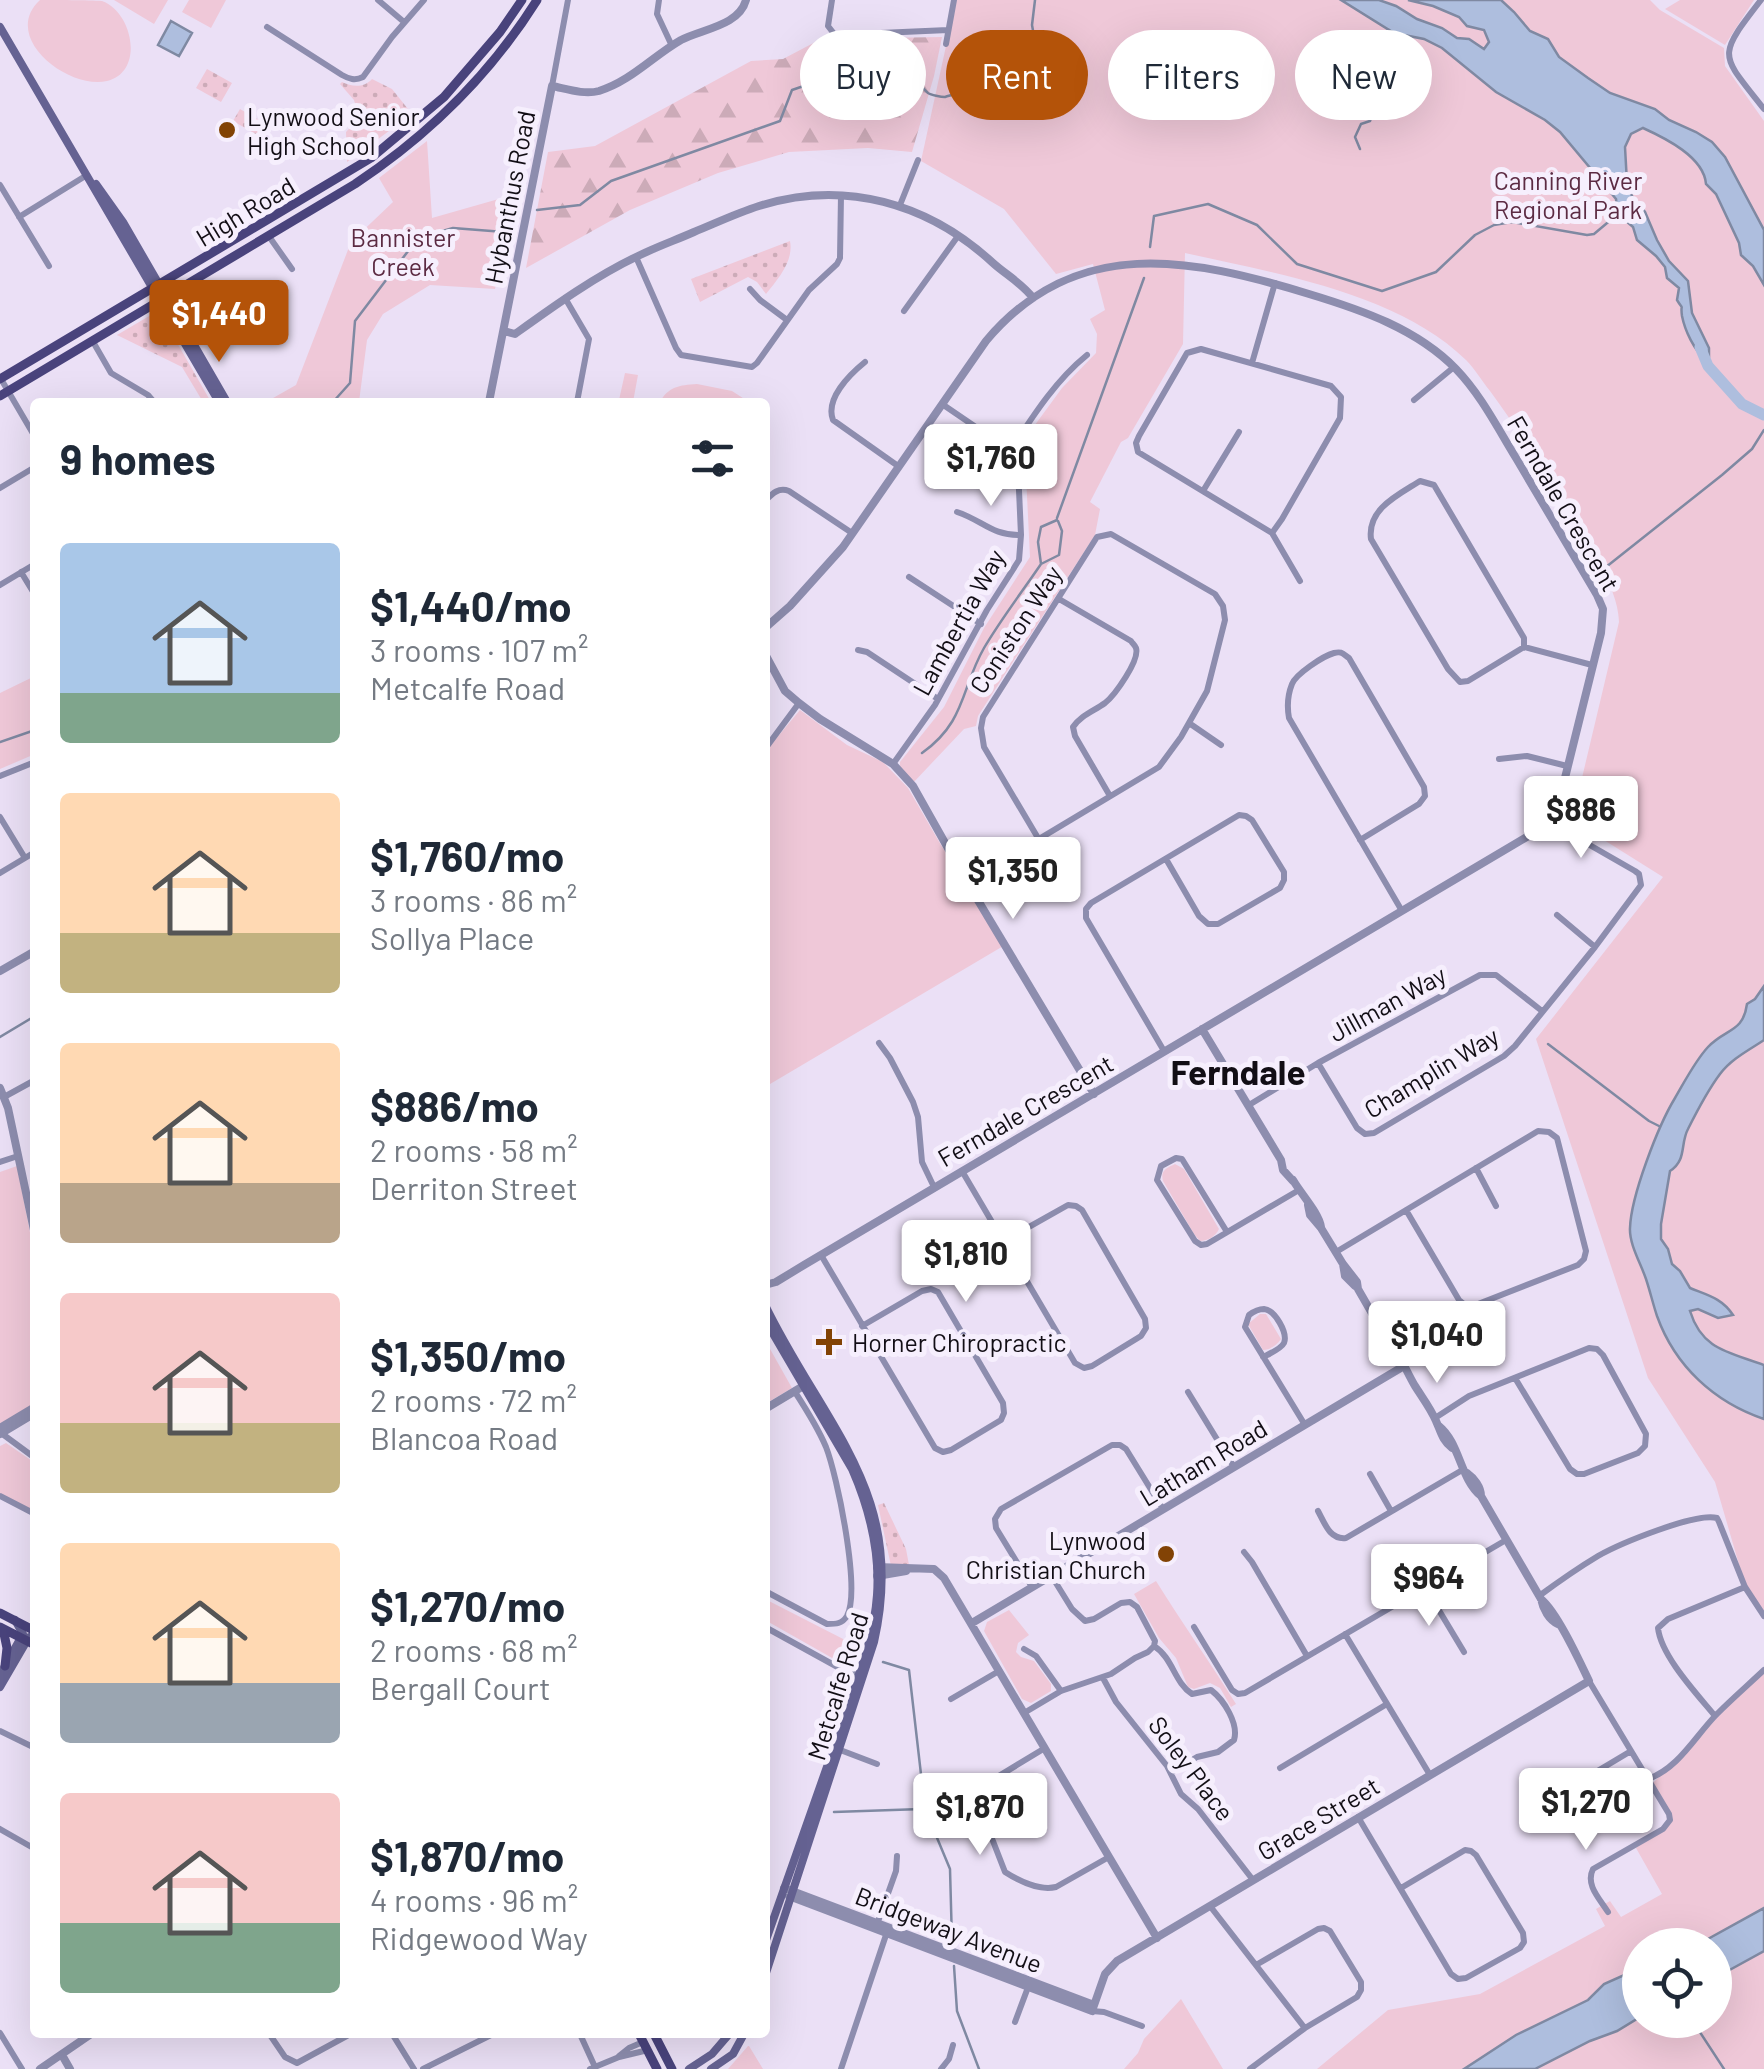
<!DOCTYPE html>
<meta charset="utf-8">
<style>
:root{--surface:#fff;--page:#f6f6f7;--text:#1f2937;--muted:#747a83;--accent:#b45309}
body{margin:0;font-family:Barlow,sans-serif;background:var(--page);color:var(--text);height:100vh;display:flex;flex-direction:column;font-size:38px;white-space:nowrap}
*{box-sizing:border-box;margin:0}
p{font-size:32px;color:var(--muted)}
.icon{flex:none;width:55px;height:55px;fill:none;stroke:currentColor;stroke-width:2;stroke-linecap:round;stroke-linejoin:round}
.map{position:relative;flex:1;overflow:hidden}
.sheet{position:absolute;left:30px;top:398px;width:740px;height:1640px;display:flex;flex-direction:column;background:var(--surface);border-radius:10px;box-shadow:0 10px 40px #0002}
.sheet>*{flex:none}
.hud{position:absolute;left:800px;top:30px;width:812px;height:90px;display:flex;gap:20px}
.fabs{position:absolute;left:1622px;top:1928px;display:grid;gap:20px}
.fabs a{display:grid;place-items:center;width:110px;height:110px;border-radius:50%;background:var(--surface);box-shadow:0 10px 40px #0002;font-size:50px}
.price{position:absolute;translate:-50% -85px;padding:0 22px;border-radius:10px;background:#fff;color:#222;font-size:32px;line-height:65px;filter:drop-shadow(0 2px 5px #0008)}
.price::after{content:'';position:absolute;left:50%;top:60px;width:30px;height:22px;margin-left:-15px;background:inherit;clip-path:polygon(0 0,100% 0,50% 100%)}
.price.active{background:var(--accent);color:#fff}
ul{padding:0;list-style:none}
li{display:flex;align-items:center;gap:30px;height:250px;padding:0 30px}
li span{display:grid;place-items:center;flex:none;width:280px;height:200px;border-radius:10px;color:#555}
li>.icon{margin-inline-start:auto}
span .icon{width:120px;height:120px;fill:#fffc;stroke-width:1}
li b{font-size:42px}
h2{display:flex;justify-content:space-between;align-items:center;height:120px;padding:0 30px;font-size:42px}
.chip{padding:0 35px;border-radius:45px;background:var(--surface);box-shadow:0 10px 40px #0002;font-size:35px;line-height:90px}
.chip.active{background:var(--accent);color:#fff}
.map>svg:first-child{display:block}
.grass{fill:url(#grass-dots)}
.forest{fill:url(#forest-firs)}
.green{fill:#efc8d8;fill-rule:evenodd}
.water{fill:#aebede;stroke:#7f89a2;stroke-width:2.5}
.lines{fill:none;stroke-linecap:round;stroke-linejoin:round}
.stream{stroke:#7f89a2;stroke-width:2.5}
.river{stroke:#aebede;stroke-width:11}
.minor{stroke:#8d8dae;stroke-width:6}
.tertiary{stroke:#8d8dae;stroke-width:8}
.secondary{stroke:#656292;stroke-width:8}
.primary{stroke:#49437c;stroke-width:9}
.poi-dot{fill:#824305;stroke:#f6effd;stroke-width:4}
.labels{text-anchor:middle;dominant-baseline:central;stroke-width:10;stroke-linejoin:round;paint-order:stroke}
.poi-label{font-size:25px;fill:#120e15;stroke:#f6effd;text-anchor:start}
.park-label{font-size:25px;fill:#5c2b43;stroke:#f6effd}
.street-label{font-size:25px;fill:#120e15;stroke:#f6effd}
.district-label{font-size:35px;font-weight:bold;fill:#120e15;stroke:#f6effd}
</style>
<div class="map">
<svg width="1764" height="2069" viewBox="0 0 1764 2069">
<defs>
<pattern id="grass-dots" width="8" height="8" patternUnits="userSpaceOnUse" patternTransform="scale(2.5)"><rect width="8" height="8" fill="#efc8d8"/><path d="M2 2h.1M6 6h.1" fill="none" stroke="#ccabb8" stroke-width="1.8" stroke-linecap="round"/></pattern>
<pattern id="forest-firs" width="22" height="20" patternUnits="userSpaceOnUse" patternTransform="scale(2.5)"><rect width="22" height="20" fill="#efc8d8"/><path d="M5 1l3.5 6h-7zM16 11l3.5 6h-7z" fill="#ccabb8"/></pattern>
</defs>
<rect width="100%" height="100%" fill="#ebe0f6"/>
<!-- grass -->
<path class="grass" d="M207 69 232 83 221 102 196 88Z
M372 79 392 89 412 114 347 162 346 132 359 118 354 100 340 84 342 82C352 87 364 88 372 79Z
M240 109 273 128 264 130 259 136 233 121Z
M790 241C794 261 778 279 766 294L757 282 748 277 700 302 691 279Z
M156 312 160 313 211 402H203L182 367 117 335Z
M884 1503 906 1549 909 1565 891 1566 878 1505Z"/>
<!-- forest -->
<path class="forest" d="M942 37 934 76 912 152 868 148 789 152 718 173 630 210 526 268 548 152 595 146 751 61 783 59 821 39Z"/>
<!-- green -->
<path class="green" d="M40 0C56 0 88 0 102 1 133 12 145 72 107 81 68 90 0 37 40 0Z
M114 0H168L154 24Z
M189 0H226L211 28 182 12Z
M956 0H1650L1660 10 1724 48 1725 66 1764 121V1615L1745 1585 1715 1482 1648 1378 1536 1039 1663 877 1572 820 1619 622C1618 583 1583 539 1563 507 1540 467 1517 427 1490 391 1482 381 1475 369 1466 360 1398 293 1275 273 1185 253L1183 344 1128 438 1121 442 1090 502 1100 509 1095 535 978 716 976 726 964 729 912 784 900 772V762L944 707 984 628 1030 557 1025 455 1021 444 1062 388 1096 353 1097 334 1090 319 1105 310 1093 264 1056 274 1004 209 921 161Z
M1680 0H1754L1725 45 1665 9Z
M427 141 432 218 516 194 495 289 430 285 383 314 367 340 359 402H266L296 385 351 242 393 202 379 178Z
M625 373 638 375 633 402 619 400Z
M697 384 732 391 749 402H660C668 387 679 385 697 384Z
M35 676V754L0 769V693Z
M800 710 847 745 883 762 908 788 941 845 1005 945 765 1087V752Z
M1175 1164 1184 1169 1219 1229C1216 1236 1208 1241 1200 1241L1194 1234 1163 1181C1160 1170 1167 1168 1175 1164Z
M17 1166 35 1258V1406L0 1425V1172Z
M1260 1314H1266L1281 1339C1276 1346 1271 1349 1263 1350L1248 1324Z
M765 1340 792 1388 765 1404Z
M6 1443 35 1463V1511L0 1494V1446Z
M1156 1581C1182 1623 1210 1662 1236 1704L1231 1707 1220 1688 1210 1683 1194 1689 1188 1687 1176 1658 1159 1638 1134 1594Z
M765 1599 849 1642 841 1663 765 1620Z
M1009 1610 1029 1635 1018 1643 1016 1652 1021 1657 1034 1661 1051 1684V1691L1031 1703 1022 1699 984 1631 987 1622Z
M1764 1670V2069H1317L1388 2010 1480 1994 1605 1926 1596 1909 1610 1901 1621 1917 1662 1894 1636 1848 1671 1820 1652 1784ZM1640 1945H1715V2020H1640Z
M1181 1999 1223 2069H1124L1138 2053 1144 2039Z
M749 2046 763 2069H728L748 2046Z"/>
<!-- water -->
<path class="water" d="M1341 0H1379L1396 6 1417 19 1442 28 1457 38 1469 39 1484 49 1489 42 1484 30 1467 26 1459 17 1433 6 1408 0H1501L1514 12 1530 31 1548 39 1559 57 1588 78 1610 93 1655 109 1669 120 1696 132 1712 142 1725 157 1764 230V285L1753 266 1741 255 1739 243 1716 194 1706 184C1704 157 1665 138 1643 128L1631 134 1625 147 1627 183 1632 196 1645 212 1657 240 1669 261 1688 281 1692 313 1709 348V357L1706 360C1694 350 1685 331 1682 316 1680 301 1685 313 1677 300L1679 288 1667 278 1665 267 1656 256 1637 240 1633 227 1618 214 1616 199 1560 132 1545 120 1496 92 1442 48 1424 39 1394 33Z
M171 21 192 33 179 56 158 45Z
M1364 60 1375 61 1383 81 1381 99 1375 103 1352 97 1342 87Z
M1764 986V1040C1749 1050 1731 1059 1720 1074 1708 1090 1697 1111 1688 1129 1680 1144 1687 1160 1670 1171L1661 1224V1239L1668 1249 1672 1264 1680 1271 1690 1288C1707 1295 1722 1298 1733 1315L1718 1318 1698 1309 1690 1311C1702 1350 1729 1352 1764 1365V1419C1714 1402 1675 1366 1657 1316 1653 1304 1650 1291 1646 1279 1641 1264 1629 1244 1630 1228 1631 1196 1658 1126 1675 1098 1685 1081 1695 1061 1708 1047 1726 1028 1743 1033 1747 1004L1755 999Z
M1764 1908V1951L1715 1978V1945H1697Z
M1640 1968V2017L1617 2031 1590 2041 1535 2069H1464L1516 2035 1588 2000 1604 1984Z"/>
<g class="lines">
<!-- stream -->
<path class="stream" d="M1375 61 1389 30
M1360 149 1355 137 1361 124 1370 121 1373 112H1378L1375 103
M537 210 580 205 611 181 780 121 792 90 827 78 911 73C916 79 922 88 928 93 931 95 941 97 945 97 948 96 984 86 986 84 992 79 991 76 993 69L1007 59H1018L1034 36 1032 25 1035 0
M1150 247 1154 216 1208 204 1257 225 1297 264 1382 291 1436 272 1475 235 1494 225 1512 222 1587 235 1594 234 1619 213
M333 402 350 383 355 321 418 238 453 228 504 232
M1057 518 1144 278
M1041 564 1059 555 1062 531 1058 521
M1601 571 1722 475 1752 449 1764 430
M0 742 35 730
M922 753C966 722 961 688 984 648 1001 619 1022 592 1041 564L1038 542 1041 527 1057 520
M0 1037 35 1016
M1548 1044 1649 1121 1659 1126
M883 1662 909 1670 925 1809 950 1869 952 1942
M834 1812 922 1809
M954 1966 957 2011 979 2069
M1692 2020 1724 2069"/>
<!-- river -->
<path class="river" d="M1700 347 1708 366 1742 404 1764 415"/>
<!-- minor -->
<path class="minor" d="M378 0 404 22
M659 0 657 14 672 46
M832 0 828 26 835 35 948 30
M1761 0C1716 58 1720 53 1764 109
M267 27 342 75C349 79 355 81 363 77L392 37 424 0
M946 44 954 0
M552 86 568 0
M0 185 49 266
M900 205 918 160
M19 217 87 175
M268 235 292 269
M636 257 676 348 681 355 752 367 757 363 809 290 837 264 840 258 841 195
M750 289 760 300 787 320
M565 298 589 339 577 402
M904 311 958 236
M92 340 111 373 148 395 154 402
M865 362C849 375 825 399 833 420L898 466
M1252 363 1275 283
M1 379 35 437
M1414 400 1454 367
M1010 451C1033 416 1055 381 1087 355
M0 488 35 467
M1203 491 1239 432
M765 501C772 494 778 487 789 491L852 533
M957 512C982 520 992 536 1021 535
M1272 533 1282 519 1340 418 1341 397 1331 386 1201 349 1187 353 1139 436 1136 443 1138 452 1272 533 1300 581
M21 572 35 595
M909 577 981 624
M0 585 35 564
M1059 599 1131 641C1132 643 1135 645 1136 648 1140 660 1115 695 1105 703 1094 711 1081 715 1073 727L1075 736 1110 796
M1524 647V638L1434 485 1420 481C1398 495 1367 509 1371 539L1448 669 1460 682 1468 681 1524 647 1592 665
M858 650 867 652 938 699
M1189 723 1221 745
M765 749 799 703
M1499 759 1527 756 1567 766
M893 764 935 705 987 610 1019 560 1021 535 1018 468 1014 457 1008 449 942 404
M0 776 35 762
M0 817 25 858
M1360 840 1419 804 1425 796 1424 787 1349 658C1343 654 1342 651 1334 653 1323 656 1296 674 1292 684 1288 694 1287 707 1289 718L1402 911
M0 873 35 852
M967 882 1159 767 1181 737 1207 691 1225 620 1223 606 1215 594 1111 534 1097 537 983 717 981 728 984 747 1038 838
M1557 915 1595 947
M879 1043 890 1058 913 1102 918 1117 922 1162 934 1187
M1164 1051 1086 918V909L1091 903 1239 815 1246 816 1252 820 1284 872V880L1280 888 1218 924H1208L1199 916 1166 859
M1318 1063 1357 1128 1365 1134 1374 1133 1504 1056 1515 1046 1595 947 1641 885 1639 874 1635 871 1560 828 1552 821
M4 1097 35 1080
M1249 1105 1318 1063 1480 975H1496L1542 1011
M0 1162 18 1156
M1476 1168 1496 1206
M962 1171 1075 1363 1084 1368 1092 1366 1141 1336 1146 1328 1145 1319 1082 1210 1076 1206 1068 1205 1004 1241
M1227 1232 1182 1159 1176 1158 1161 1166 1157 1180 1195 1241 1201 1245 1207 1244 1299 1190
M1336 1252C1403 1212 1471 1171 1538 1131L1549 1132 1557 1138 1586 1251 1584 1259 1578 1265 1473 1306 1465 1305 1459 1300 1406 1210
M821 1255 935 1448 943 1452 951 1450 1001 1420 1004 1413 1003 1403 938 1292 931 1289 922 1291 862 1326
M1263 1357C1269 1354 1281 1349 1284 1343 1288 1333 1275 1310 1264 1309 1259 1309 1253 1312 1249 1315L1245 1327 1305 1425
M1188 1392 1234 1467
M1435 1418 1469 1396 1589 1348 1597 1349 1603 1355 1646 1434 1645 1446 1638 1453 1584 1474H1577L1570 1469 1515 1378
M1 1433 35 1458
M1370 1474 1391 1511
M0 1496 35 1514
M1318 1511C1325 1524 1330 1540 1346 1538L1464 1469
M1244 1552 1252 1562 1307 1656
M1032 1587 996 1528 995 1519 1001 1509 1112 1445H1120L1126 1449 1163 1509
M1425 1587 1464 1652
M765 1591 827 1624C836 1624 842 1624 847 1616 861 1590 837 1475 826 1447 818 1428 806 1409 795 1392
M1539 1596C1558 1582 1578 1568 1598 1556 1619 1544 1696 1512 1717 1518L1719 1522 1745 1587 1764 1616
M765 1627 843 1670 862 1677
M1194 1627 1232 1690 1238 1694 1245 1693 1506 1540
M1345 1634 1430 1775
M1154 1646C1173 1658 1174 1682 1192 1694L1211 1690C1224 1700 1239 1724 1234 1740L1218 1752 1197 1757 1172 1772
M1024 1649 1036 1656 1061 1691
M1103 1678 1116 1702 1167 1766 1181 1794 1198 1809 1253 1880
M1589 1681 1669 1814 1670 1820 1663 1829 1593 1869C1585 1885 1600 1899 1608 1912
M951 1699 999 1671
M1024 1713 1061 1691 1111 1674 1135 1658 1148 1652 1154 1646 1155 1641 1137 1607 1130 1602 1121 1603 1094 1619 1085 1621 1072 1609 1051 1575
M1715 1716C1697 1694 1661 1656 1658 1628L1668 1619 1745 1587
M0 1731 35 1748
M835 1748 877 1764
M1045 1748 984 1785 978 1792 977 1800 1005 1872C1019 1881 1040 1891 1056 1887L1109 1857
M1280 1768 1387 1704
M1648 1779C1679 1768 1695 1736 1717 1714 1732 1699 1748 1685 1764 1670
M1529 1812 1631 1751
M1358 1817 1451 1974 1458 1979 1466 1978 1520 1948 1524 1942 1523 1933 1476 1855 1471 1851 1465 1850 1401 1888
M0 1829 35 1849
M1210 1906 1304 2027
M876 1927 896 1871 897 1856
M1092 2011 1104 2012 1142 2026
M1015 2022 1030 1982
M268 2032 285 2057 297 2063 354 2032
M391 2032 414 2069
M579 2032 595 2067
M0 2033 22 2069
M619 2056 629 2048 643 2042
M423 2069 497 2032
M590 2069 619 2057 648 2050
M841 2069 888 1929
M941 2069 949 2059 953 2045
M1250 2069 1305 2028 1357 1997 1361 1990V1982L1330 1931 1324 1928 1318 1929 1256 1965"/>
<!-- tertiary -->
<path class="tertiary" d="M504 331 515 334C554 306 594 277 638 256 656 247 676 240 694 232 716 223 737 213 759 206 844 179 928 203 993 263 1005 274 1023 284 1033 298
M489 402 552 86C567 89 584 95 599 91 631 81 653 56 681 40 702 29 739 26 746 0
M765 628 790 606 843 547 986 341C1076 234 1191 258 1309 294 1362 310 1417 329 1456 369 1481 395 1497 427 1516 458 1543 503 1570 549 1597 595L1603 609 1601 633 1558 806 1552 821 1547 825 804 1265 776 1282 765 1285
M765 654 785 691 799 703 820 719 893 764 913 786 967 882 1094 1094
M0 971 35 951
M1202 1029 1281 1160 1283 1170 1293 1181
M0 1088 8 1108 35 1235
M1293 1180C1301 1194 1319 1213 1321 1227
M1308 1205 1310 1215 1321 1228 1343 1264 1345 1276 1355 1286
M1343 1264 1357 1282 1358 1289 1385 1336 1388 1347 1398 1358
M1385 1336C1399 1351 1405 1369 1415 1386 1422 1397 1431 1409 1436 1421 1441 1432 1442 1440 1452 1448
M765 1409 805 1385
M1439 1426C1460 1443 1460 1479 1481 1496
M0 1428 35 1407
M0 1434 35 1413
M1467 1473C1474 1478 1481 1487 1481 1496L1541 1599C1543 1609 1549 1620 1558 1624
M877 1567 934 1569 944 1578 1157 1938
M877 1576 906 1571
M972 1623 1404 1366
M784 1888 1094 2005
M789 1896 1092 2011 1105 1974 1117 1961 1589 1681C1579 1660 1557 1612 1541 1599
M62 2055 70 2069
M40 2069 94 2032"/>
<!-- secondary -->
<path class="secondary" d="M0 27 219 402
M96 184 123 222 227 402
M765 1305C824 1427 908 1493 874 1642L765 1976
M765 1320 852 1469C869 1508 880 1552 877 1595 874 1640 855 1684 841 1727 816 1799 791 1871 765 1943
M0 1675 19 1641 35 1635
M0 1687 25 1644 23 1634 15 1620
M689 2069 712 2054 731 2032
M711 2069 733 2054 745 2032"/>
<!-- primary -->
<path class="primary" d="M0 379 371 158 444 97 500 32 522 0
M0 396 355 184C429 135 490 75 537 0
M0 1613 35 1631
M0 1627 35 1645
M3 1629 7 1648 5 1666
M638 2032 657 2069
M653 2032 672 2069"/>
</g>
<!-- markers -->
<g class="poi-dot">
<circle cx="227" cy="130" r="10"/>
<path d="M824 1327h10v10h10v10h-10v10h-10v-10h-10v-10h10z"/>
<circle cx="1166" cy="1554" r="10"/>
</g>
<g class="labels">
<!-- poi labels -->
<g class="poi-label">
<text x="247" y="116">Lynwood Senior<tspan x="247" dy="29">High School</tspan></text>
<text x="852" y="1342">Horner Chiropractic</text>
<text x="1146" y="1540" text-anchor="end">Lynwood<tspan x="1146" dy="29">Christian Church</tspan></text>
</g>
<!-- park labels -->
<g class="park-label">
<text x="1568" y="180">Canning River<tspan x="1568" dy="29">Regional Park</tspan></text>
<text x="403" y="237">Bannister<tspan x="403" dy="29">Creek</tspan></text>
</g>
<!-- street labels -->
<g class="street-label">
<text transform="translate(509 197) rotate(-79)">Hybanthus Road</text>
<text transform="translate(245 211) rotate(-31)">High Road</text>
<text transform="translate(1564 503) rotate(60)">Ferndale Crescent</text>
<text transform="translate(958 622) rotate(-61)">Lambertia Way</text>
<text transform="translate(1015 629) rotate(-57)">Coniston Way</text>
<text transform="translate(1387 1003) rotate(-29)">Jillman Way</text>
<text transform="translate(1431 1072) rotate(-31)">Champlin Way</text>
<text transform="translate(1025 1110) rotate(-30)">Ferndale Crescent</text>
<text transform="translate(1203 1462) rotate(-31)">Latham Road</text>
<text transform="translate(837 1686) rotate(-73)">Metcalfe Road</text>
<text transform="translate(1192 1768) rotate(53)">Soley Place</text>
<text transform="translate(1318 1818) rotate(-31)">Grace Street</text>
<text transform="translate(949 1929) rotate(21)">Bridgeway Avenue</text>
</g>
<!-- district labels -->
<g class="district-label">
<text x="1238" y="1071">Ferndale</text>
</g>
</g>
</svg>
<div class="fabs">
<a><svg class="icon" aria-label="locate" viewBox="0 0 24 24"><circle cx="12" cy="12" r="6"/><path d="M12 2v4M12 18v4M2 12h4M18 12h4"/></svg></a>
</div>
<b class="price active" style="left:219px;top:365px">$1,440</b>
<b class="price" style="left:991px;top:509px">$1,760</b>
<b class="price" style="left:1581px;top:861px">$886</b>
<b class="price" style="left:1013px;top:922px">$1,350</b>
<b class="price" style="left:966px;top:1305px">$1,810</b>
<b class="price" style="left:1437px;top:1386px">$1,040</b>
<b class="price" style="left:1429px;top:1629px">$964</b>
<b class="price" style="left:1586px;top:1853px">$1,270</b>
<b class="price" style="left:980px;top:1858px">$1,870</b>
<div class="hud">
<a class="chip">Buy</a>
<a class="chip active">Rent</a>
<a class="chip">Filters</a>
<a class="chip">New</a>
</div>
<section class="sheet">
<h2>9 homes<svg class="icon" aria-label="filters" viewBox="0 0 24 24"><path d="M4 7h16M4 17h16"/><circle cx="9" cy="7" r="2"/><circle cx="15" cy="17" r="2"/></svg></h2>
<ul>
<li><span style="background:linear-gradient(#a9c7e8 75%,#7fa58c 0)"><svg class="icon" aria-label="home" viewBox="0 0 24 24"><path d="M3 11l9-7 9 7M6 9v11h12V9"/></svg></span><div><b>$1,440/mo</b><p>3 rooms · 107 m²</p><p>Metcalfe Road</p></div></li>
<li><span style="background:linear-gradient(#ffd9b3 70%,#c2b280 0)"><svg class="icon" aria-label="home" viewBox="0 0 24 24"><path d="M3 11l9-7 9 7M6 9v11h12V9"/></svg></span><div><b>$1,760/mo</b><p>3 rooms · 86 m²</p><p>Sollya Place</p></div></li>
<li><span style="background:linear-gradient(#ffd9b3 70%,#b9a48a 0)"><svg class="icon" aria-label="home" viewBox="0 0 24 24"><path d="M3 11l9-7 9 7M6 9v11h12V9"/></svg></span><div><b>$886/mo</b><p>2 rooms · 58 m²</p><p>Derriton Street</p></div></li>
<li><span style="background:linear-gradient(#f6c9c9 65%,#c2b280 0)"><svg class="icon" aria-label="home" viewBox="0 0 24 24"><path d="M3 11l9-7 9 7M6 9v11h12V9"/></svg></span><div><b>$1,350/mo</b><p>2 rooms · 72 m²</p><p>Blancoa Road</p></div></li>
<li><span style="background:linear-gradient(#ffd9b3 70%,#9aa5b1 0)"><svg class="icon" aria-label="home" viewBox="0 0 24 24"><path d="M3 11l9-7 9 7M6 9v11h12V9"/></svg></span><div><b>$1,270/mo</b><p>2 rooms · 68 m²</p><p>Bergall Court</p></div></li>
<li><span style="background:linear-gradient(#f6c9c9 65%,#7fa58c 0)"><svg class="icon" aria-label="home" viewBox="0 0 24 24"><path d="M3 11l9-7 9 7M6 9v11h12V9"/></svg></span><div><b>$1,870/mo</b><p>4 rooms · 96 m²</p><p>Ridgewood Way</p></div></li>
</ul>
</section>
</div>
